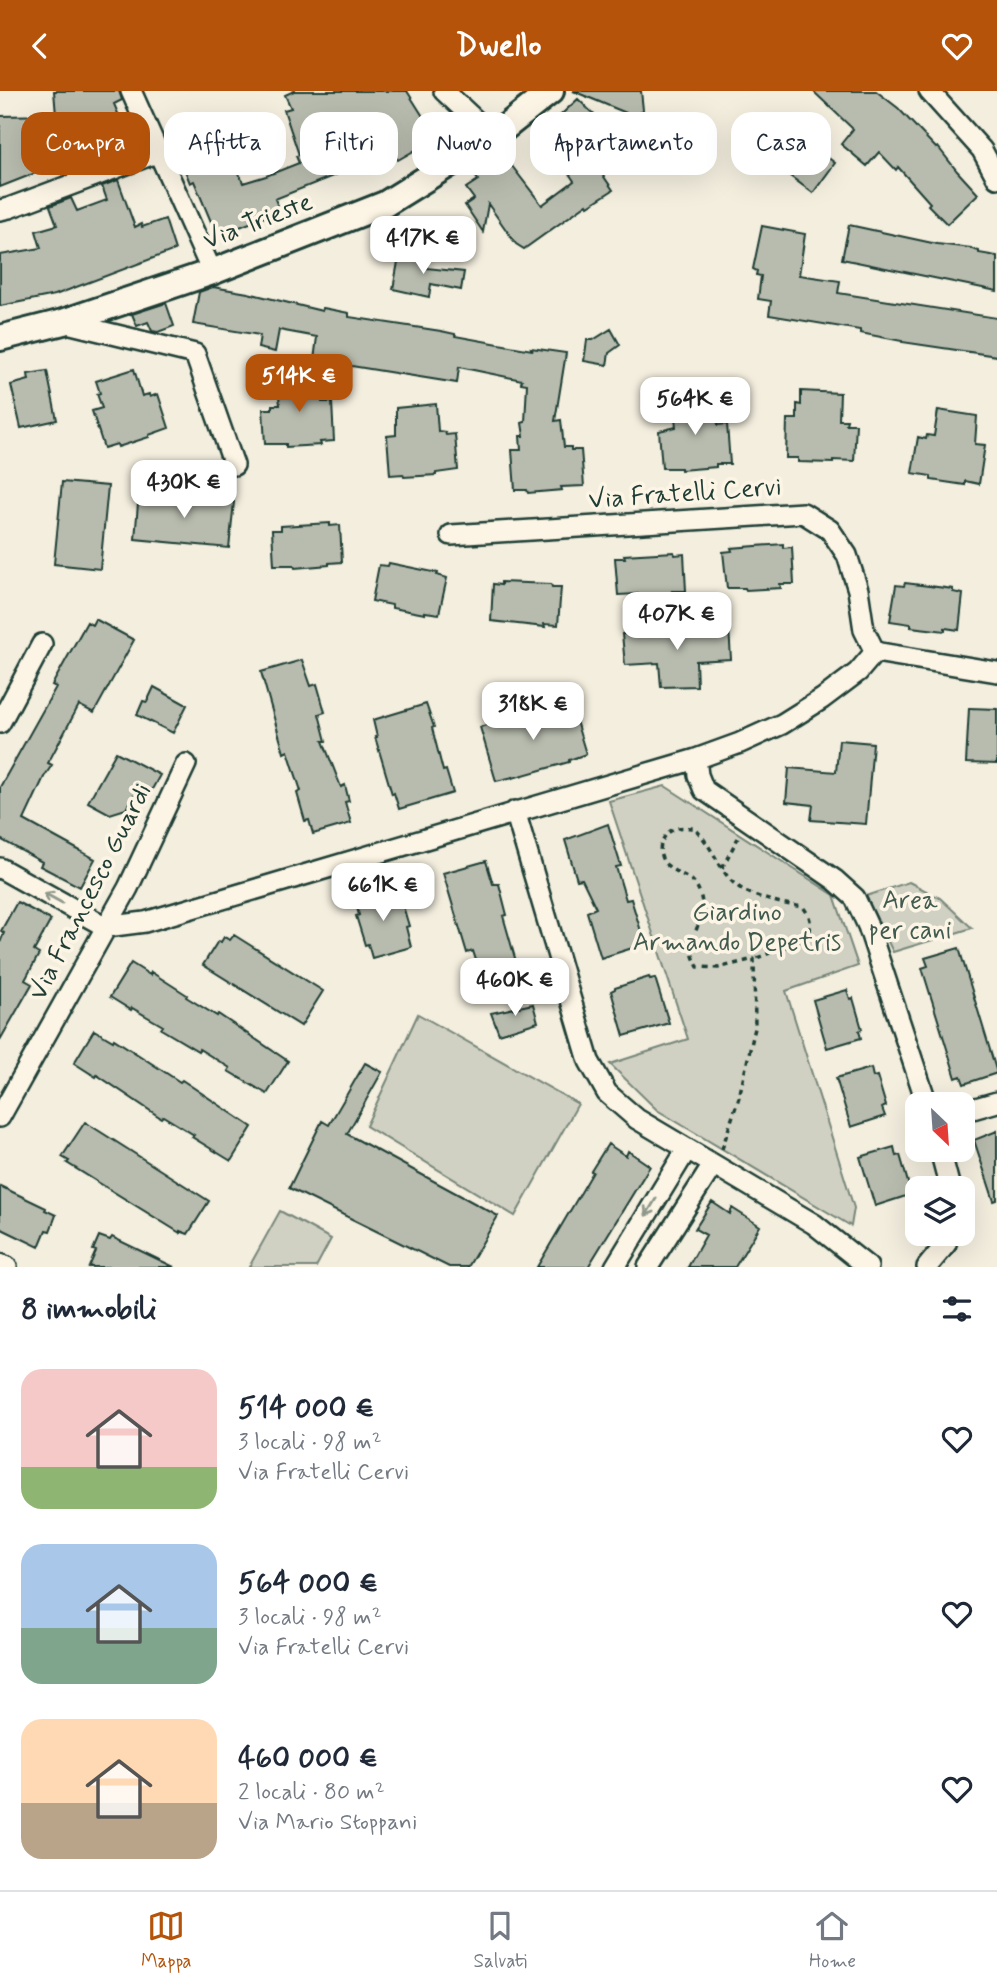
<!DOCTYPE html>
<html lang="it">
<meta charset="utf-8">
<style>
:root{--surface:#fff;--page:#f6f6f7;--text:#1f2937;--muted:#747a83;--line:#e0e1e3;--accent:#b45309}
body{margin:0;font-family:Mynerve,sans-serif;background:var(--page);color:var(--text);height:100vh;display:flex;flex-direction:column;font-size:26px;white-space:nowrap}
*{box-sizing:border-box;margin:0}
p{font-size:23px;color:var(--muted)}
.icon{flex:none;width:38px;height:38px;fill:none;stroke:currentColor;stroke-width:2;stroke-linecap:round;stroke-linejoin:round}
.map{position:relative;height:1176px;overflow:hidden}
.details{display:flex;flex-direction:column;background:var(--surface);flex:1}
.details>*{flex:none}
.hud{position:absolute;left:21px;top:21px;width:956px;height:63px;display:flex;gap:14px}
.needle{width:46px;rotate:155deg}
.fabs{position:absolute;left:905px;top:1001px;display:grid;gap:14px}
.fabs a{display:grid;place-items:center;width:70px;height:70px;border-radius:14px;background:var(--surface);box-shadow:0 7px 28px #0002;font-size:35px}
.price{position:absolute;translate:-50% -60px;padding:0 16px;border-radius:14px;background:#fff;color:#222;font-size:23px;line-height:46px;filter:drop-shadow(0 2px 4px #0008)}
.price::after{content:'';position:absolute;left:50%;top:42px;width:21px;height:16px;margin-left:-10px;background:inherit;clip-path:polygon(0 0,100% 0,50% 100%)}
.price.current{background:var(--accent);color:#fff}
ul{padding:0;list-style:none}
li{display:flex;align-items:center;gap:21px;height:175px;padding:0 21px}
li span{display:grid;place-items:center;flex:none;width:196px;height:140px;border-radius:21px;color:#555}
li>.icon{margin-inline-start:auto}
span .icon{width:84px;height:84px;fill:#fffc;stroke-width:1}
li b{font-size:30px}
h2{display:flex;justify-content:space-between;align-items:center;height:84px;padding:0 21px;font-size:30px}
.pill{padding:0 24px;border-radius:21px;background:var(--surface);box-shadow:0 7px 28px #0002;font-size:24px;line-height:63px}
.pill.current{background:var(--accent);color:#fff}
header{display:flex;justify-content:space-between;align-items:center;height:91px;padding:0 21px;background:var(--accent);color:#fff;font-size:32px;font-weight:700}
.tabs{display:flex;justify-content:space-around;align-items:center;height:98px;border-top:2px solid var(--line);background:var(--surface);font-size:19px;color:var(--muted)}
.tabs a{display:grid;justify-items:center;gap:4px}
.tabs .current{color:var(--accent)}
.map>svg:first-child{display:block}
.green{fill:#d0d1c2;stroke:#78877b;stroke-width:2}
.building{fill:#b8bcae;stroke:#1f3d34;stroke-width:2}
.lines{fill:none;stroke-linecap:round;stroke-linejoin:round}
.minor-casing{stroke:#1f3d34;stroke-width:24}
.tertiary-casing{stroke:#1f3d34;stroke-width:30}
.path{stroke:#1f3d34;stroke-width:3.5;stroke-dasharray:5 5;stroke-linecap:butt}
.minor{stroke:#fcf5e5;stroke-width:19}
.tertiary{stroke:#fcf5e5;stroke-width:24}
.oneway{stroke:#8e998c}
.labels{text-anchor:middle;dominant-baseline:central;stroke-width:7;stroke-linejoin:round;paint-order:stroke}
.street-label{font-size:26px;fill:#1f3d34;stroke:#fcf5e5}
.park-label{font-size:26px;fill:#425b50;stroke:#fcf5e5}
</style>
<header><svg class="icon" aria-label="back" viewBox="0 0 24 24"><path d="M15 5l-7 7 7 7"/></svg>Dwello<svg class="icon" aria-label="heart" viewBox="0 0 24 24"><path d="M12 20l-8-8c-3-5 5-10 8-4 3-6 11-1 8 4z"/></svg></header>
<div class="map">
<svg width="997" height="1176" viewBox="0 0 997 1176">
<rect width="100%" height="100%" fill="#f3eede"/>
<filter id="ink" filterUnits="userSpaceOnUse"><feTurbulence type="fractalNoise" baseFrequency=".0143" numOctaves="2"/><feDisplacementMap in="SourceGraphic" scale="14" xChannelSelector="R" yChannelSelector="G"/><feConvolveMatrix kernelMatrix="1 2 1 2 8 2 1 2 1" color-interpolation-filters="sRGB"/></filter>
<g filter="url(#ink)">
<!-- green -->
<path class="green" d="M665 695 834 804 858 875 786 900 854 1117 851 1135 657 1019 610 973 688 948 609 710Z
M909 791 940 807 972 837 893 861 866 805Z
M418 923 578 1013 515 1125 366 1035Z
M280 1120 331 1148 316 1176H249Z"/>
<!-- building -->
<path class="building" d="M54 0H119L122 9 114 13 127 44 91 59V60L0 96V25L56 24Z
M294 0H407L424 27 426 26 438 46 398 69 388 52 351 74 353 77 275 108 280 120 217 145 194 90 190 92 181 69 226 50 243 92 266 85 299 72 296 65 299 64 284 19 291 17 285 4Z
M573 0H641L643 19 636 26Z
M813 0H876L898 17 936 57 938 56 957 80 978 103 947 133 928 114 930 112 898 76 896 79 879 61 867 75 841 53 853 38Z
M578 8 615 44 609 51 615 57 598 77 613 99 588 115 587 113 524 158 516 153 488 113 483 141 465 114 474 108 466 97 478 89 476 86 505 66 542 114 574 90 554 60 568 50 551 33Z
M813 55 835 72 813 102 790 85Z
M118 89 135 136 141 133 142 136 165 128 175 159 55 204 0 215V164L41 157 36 140 57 134 50 115 71 107 77 120 107 109 102 95Z
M849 134 937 153 971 157 972 158 979 160V162L997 165V200L842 168Z
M762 135 805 143 799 184 840 190 838 202 997 227V265L902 251V250L860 242V239L769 224 771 210 758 208 761 185 756 184 757 180 753 178Z
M400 160 422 163 421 173 427 174 426 177 464 181 461 199 431 193 429 206 393 198Z
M213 196 248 202 322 220 323 217 349 222V226L441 240 455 243V245L532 259 531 257 566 262 555 330 561 329 564 356H571V359H581L584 395 561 396 562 399 528 402 527 399H515L512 359H521L520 345H524L522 332 525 331 527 293 521 292 522 289 459 276 457 292 314 269 317 246 279 239 275 261 258 257 260 244 193 233 199 201Z
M166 212 174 235 158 241 152 240 148 231 137 235 132 223Z
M611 238 620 254 609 262 607 274 584 270 587 249H593Z
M134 278 142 305 149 303 150 306 158 303 169 337 149 344V346L118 356 117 353 104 357 92 320 102 317 97 303 100 302 96 290Z
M47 280 57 329 21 337 11 294 29 289 28 283Z
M320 284 322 311H332L334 350 320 351 321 354 286 356V353H265L263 318H272V314H280L277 287Z
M801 300 840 302 839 329H847L846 333H856L854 370 833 369V372L798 371V367H786L787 328H797V313L801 314Z
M712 306 714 320H717L718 334 727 333 730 373H716V376L681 379V377H662L659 340 676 336 673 309Z
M436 313 438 340 445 341 446 344 455 343 458 379 436 382V384L404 386 403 383 390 384 387 345 396 344V317Z
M938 319 977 325 975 353 985 354 979 393 965 390V394L931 389V385L912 382 918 346 926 348 927 344 934 345Z
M62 391 108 395 100 478 54 473Z
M139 401 234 411 229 457 135 448Z
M330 432V435L340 434 342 471 329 472V474L295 477 294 474H274L272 439H281V435Z
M783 453V457L792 456 794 493H780L781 497 746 499 745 497H727L723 461 732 460 731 457Z
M674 461 675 464 684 463 686 500H672L673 503 639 505 638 503 618 504 615 467H625L624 464Z
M389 472 438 482 437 484 447 487 439 523 425 521V523L392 517V514L372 510 379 474 388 475Z
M501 491 551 493 552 496H561L558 534 544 533 545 536 491 530 493 493 501 494Z
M905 492 953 498V501L963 503 959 539 945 537V540L911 536V533L890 530 896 494 904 495Z
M95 528 134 549 94 622 79 614 48 672 52 674 44 686 24 729 95 768 80 796 40 775 42 771 0 748V696L56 596 52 594 87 531 92 534Z
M729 537 731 568 696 570 697 595 661 596 659 572 625 574 622 543Z
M302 569 311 595 317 593 325 621 319 623 326 650H323L341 696 345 694 349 710 345 711 351 732 313 743 309 729 305 730 297 702 301 700 288 660 284 662 261 581Z
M154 596 187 614 173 642 137 624 143 610 147 611Z
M570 610 586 663 569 669V671L513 687V686L496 690 480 636 503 629 504 631Z
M426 613 434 636 432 637 443 680 446 679 453 702 399 718 394 702 392 703 375 646H377L373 629Z
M969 617 997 618V673L966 672Z
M839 649 873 652 866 733 811 729 813 714 786 711 789 677 836 681Z
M116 661 160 684 150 702 145 700 140 709 133 705 126 718 110 723 88 711Z
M608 733 621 775 616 776 626 809 631 808 645 853 601 867 587 821 596 817 582 788 577 789 565 749Z
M486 770 493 793H499L507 824 503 825 517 874 521 873 526 889 486 900 473 860 467 862 443 782Z
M394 797 399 816 403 815 409 835 406 836 411 856 372 867 368 853 365 854 356 825 359 824 355 809Z
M17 811 51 829 34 860 39 863 25 889 32 893 0 949V852L4 842 1 840Z
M234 844 323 900 301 935 203 874 218 850 221 851 224 846 230 849Z
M959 857 997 982 964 993 961 985 956 987 922 877 928 875 925 867Z
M131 872 150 884 151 881 187 904 186 906 217 925 218 923 288 970 267 1003 228 980 230 977 199 958 198 960 161 938 163 935 132 917 131 919 110 906Z
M649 886 650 888 655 887 669 932 624 945 611 900 615 898V897Z
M847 899 850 908 853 907 862 938 859 940 861 947 827 957 813 909Z
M533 913 538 931 499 943 491 922Z
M94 939 113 950 114 948 180 991 182 989 252 1036 231 1070 192 1046 194 1044 163 1025 161 1027 97 984 96 986 74 972Z
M365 972 382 981 347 1043 498 1125 468 1176H449L289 1097 322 1030 329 1034Z
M871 977 873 986 877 985 886 1015 882 1017 885 1025 851 1036 836 987Z
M85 1031 209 1110 188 1143 180 1140V1142L67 1072 69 1070 62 1066Z
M997 1040V1109L994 1110 974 1049Z
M608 1053 626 1065 628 1060 650 1075 588 1176H537L593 1081 591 1080Z
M894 1056 896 1065 900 1064 909 1095 907 1096 909 1104 875 1115 860 1066Z
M0 1095 46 1117 45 1119 56 1124 50 1140 46 1139 39 1156 0 1137Z
M712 1111 730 1123 732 1117 760 1135 735 1176H688L706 1144 695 1138Z
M99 1145 110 1149 112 1146 174 1176H89L96 1160 93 1159Z"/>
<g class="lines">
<!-- minor casing -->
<g class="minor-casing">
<path id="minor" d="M131 0 212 181
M444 0 493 46
M929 0 982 59 997 87
M0 119 9 117 159 61
M63 231 195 263 234 374
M451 444 803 422 830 439 847 464 858 499 864 539 875 561 997 581
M0 632 42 553
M696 668 698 684 704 699 835 789 855 807 868 835 927 1013
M515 720 589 970 607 1002 637 1028 814 1133 868 1176
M0 777 106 836 145 831 696 668 740 652 782 633 822 608 858 581 875 561
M962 1021 997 1011
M0 1026 128 797 186 673
M940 1059 950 1097
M0 1173 7 1176
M615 1176 687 1058
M648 1176 713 1074
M927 1176 946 1153 948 1143"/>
</g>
<!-- tertiary casing -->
<g class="tertiary-casing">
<path id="tertiary" d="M0 247 63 231 212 181 385 113 493 46 551 0"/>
</g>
<!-- path -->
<path class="path" d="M722 777 738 747
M722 1058 739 1006 755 937 754 868 718 877 698 876C696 872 693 866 692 861 690 841 708 827 700 803 694 783 680 786 668 775 654 764 660 742 677 737 682 736 689 737 694 737 709 751 716 770 728 786 743 806 779 812 803 816 813 829 812 835 804 849L754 868"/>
<!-- minor -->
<use href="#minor" class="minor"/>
<!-- tertiary -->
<use href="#tertiary" class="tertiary"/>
</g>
<!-- one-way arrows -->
<defs><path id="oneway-shaft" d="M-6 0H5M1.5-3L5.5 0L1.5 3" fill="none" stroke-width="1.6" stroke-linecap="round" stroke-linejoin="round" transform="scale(1.75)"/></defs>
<g class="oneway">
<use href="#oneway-shaft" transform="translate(53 807) rotate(-151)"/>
<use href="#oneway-shaft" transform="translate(651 1116) rotate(121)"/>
</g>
</g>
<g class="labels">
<!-- street labels -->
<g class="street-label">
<text transform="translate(258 131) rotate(-21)">Via Trieste</text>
<text transform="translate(685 403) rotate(-4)">Via Fratelli Cervi</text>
<text transform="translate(91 801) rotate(-63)">Via Francesco Guardi</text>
</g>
<!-- park labels -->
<g class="park-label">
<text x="910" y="810">Area<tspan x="910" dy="30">per cani</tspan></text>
<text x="737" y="822">Giardino<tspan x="737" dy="30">Armando Depetris</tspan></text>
</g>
</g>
</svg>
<div class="fabs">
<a><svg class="needle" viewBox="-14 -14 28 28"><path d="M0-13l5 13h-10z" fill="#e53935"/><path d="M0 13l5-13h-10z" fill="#747a83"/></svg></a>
<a><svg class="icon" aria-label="layers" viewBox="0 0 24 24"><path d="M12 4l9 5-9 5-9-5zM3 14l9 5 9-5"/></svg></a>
</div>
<b class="price" style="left:423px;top:185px">417K €</b>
<b class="price current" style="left:299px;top:323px">514K €</b>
<b class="price" style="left:695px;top:346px">564K €</b>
<b class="price" style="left:184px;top:429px">430K €</b>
<b class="price" style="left:677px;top:561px">407K €</b>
<b class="price" style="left:533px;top:651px">318K €</b>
<b class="price" style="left:383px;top:832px">661K €</b>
<b class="price" style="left:515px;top:927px">460K €</b>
<div class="hud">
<a class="pill current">Compra</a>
<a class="pill">Affitta</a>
<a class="pill">Filtri</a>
<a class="pill">Nuovo</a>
<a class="pill">Appartamento</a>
<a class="pill">Casa</a>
</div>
</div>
<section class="details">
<h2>8 immobili<svg class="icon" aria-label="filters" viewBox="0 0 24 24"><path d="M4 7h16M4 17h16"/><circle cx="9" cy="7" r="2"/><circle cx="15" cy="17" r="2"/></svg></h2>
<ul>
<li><span style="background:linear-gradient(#f6c9c9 70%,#8fb573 0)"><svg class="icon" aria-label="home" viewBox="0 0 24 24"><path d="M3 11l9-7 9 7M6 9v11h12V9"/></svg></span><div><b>514 000 €</b><p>3 locali · 98 m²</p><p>Via Fratelli Cervi</p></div><svg class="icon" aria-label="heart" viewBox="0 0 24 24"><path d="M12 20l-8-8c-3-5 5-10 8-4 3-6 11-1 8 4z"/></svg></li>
<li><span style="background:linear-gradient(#a9c7e8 60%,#7fa58c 0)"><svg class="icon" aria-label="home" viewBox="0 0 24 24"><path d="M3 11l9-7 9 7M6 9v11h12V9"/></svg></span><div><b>564 000 €</b><p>3 locali · 98 m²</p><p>Via Fratelli Cervi</p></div><svg class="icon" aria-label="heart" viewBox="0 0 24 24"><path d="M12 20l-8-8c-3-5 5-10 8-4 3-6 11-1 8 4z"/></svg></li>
<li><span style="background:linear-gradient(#ffd9b3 60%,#b9a48a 0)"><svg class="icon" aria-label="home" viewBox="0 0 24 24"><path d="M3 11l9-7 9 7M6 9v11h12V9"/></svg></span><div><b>460 000 €</b><p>2 locali · 80 m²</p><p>Via Mario Stoppani</p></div><svg class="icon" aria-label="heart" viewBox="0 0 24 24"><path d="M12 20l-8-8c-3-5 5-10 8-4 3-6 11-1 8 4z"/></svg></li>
</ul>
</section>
<nav class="tabs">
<a class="current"><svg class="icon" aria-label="map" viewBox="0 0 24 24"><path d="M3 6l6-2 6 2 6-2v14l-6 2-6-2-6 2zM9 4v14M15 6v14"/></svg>Mappa</a>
<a><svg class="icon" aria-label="saved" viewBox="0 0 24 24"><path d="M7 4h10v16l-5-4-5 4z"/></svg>Salvati</a>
<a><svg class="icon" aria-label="home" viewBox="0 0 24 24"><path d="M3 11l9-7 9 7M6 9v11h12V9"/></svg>Home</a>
</nav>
